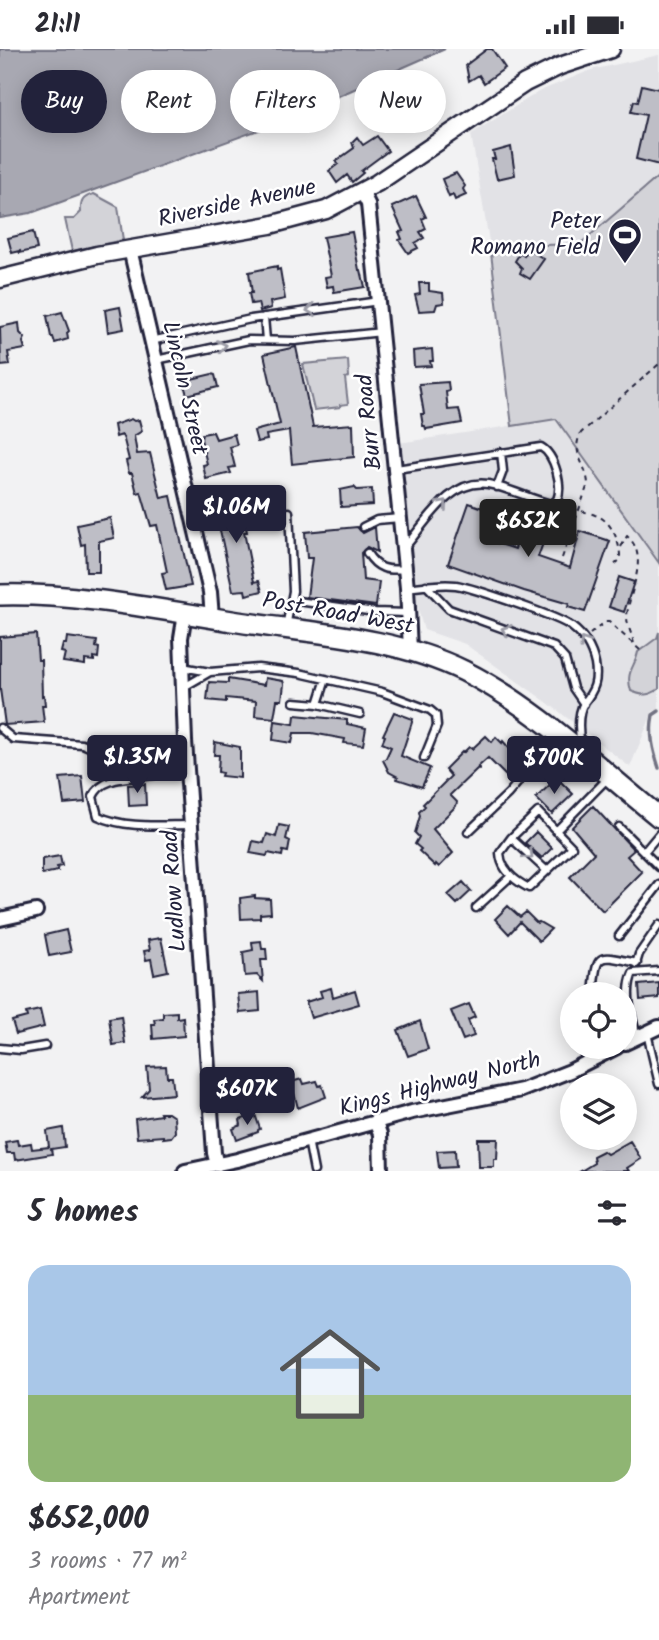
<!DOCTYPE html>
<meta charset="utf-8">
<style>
:root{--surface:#fff;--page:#f2f2f3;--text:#2b2b33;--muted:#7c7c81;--accent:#22223b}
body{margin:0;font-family:Kalam,sans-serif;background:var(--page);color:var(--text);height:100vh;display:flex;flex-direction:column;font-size:26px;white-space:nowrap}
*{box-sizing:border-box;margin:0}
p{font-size:23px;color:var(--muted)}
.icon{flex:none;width:38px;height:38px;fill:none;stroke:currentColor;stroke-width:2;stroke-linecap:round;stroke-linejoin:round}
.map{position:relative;height:1122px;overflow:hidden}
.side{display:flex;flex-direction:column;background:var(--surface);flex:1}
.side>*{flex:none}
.guide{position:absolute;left:21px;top:21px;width:618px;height:63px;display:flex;gap:14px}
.fabs{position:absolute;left:560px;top:933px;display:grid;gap:14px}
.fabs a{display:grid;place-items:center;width:77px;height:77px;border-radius:50%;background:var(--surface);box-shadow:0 4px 18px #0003;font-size:35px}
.price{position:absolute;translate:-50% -60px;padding:0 16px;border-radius:7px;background:var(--accent);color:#fff;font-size:23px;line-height:46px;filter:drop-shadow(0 2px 4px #0008)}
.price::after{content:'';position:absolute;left:50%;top:42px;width:21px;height:16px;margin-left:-10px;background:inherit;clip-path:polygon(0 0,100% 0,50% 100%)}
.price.selected{background:#222;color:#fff}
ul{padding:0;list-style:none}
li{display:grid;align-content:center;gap:14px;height:371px;padding:0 28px}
li span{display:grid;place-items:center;height:217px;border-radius:21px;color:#555}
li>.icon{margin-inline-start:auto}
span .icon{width:126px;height:126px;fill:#fffc;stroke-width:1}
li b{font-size:30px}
h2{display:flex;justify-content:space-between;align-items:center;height:84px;padding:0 28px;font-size:30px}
.pill{padding:0 24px;border-radius:32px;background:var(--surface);box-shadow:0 4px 18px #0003;font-size:24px;line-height:63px}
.pill.selected{background:var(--accent);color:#fff}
.status{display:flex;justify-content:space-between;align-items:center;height:49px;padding:0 35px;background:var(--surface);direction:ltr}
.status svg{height:19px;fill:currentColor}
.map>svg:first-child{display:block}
.built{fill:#e2e2e6}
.green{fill:#d3d3d8;stroke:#7a7a8a;stroke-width:2}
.water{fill:#a8a8b2;stroke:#727282;stroke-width:2}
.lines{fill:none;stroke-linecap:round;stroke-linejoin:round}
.stream{stroke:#727282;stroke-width:3.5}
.building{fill:#bebec6;stroke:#22223b;stroke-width:2}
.lane-casing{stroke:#22223b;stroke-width:11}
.street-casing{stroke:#22223b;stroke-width:18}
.secondary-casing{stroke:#22223b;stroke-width:21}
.primary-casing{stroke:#22223b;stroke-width:24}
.path{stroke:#22223b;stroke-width:2;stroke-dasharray:5 5;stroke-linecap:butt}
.lane{stroke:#fff;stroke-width:6}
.street{stroke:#fff;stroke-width:12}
.secondary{stroke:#fff;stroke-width:16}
.primary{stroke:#fff;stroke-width:19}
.oneway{stroke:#9c9ca7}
.labels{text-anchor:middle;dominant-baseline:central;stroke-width:5;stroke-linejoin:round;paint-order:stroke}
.street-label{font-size:23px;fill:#22223b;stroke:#fff}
.poi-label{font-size:23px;fill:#22223b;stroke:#fff;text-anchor:end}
</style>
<div class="status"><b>21:11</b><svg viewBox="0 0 49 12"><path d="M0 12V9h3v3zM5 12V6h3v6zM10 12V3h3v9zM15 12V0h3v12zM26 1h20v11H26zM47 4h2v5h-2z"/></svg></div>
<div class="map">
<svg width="659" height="1122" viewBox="0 0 659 1122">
<rect width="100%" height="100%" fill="#f2f2f3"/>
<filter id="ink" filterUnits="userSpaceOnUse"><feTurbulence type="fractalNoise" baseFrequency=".0143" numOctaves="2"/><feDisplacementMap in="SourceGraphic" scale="14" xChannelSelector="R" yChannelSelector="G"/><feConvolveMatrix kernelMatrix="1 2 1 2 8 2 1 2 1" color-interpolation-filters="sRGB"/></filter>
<g filter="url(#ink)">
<!-- built -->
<path class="built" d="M659 6V127L580 195 543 196 491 204 471 85 540 42 591 21Z
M555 370 659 514V661L653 662 630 718 548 654 465 595 424 581 416 554 399 394Z"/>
<!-- green -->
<path class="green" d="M659 127V514L556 370 512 377 491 204 543 196 580 195Z
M94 145 118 158 123 191 72 202 65 170H74L81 163C80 152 83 148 94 145Z
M348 311 349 328 345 329 348 355 340 356V358L314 361 303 315Z
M659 583V640C649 647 642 647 631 642 625 622 635 619 638 603L657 589Z"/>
<!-- water -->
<path class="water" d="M0 0H445L275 75 31 164 0 169Z"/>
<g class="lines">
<!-- stream -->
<path class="stream" d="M659 662 653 666C649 685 653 701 659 719"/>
</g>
<!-- building -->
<path class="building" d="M487 0H492L505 19 484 34 479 26 469 32 466 16Z
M642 36 659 40V116L636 110 646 66 631 63 634 52 638 53Z
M377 87 388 102 361 122 363 124 352 133 347 126 337 134 329 122 338 115 336 112 354 99 352 93 357 88 363 96Z
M511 98 515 126 497 130 492 110H495L493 103Z
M456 124 465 137 463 140 466 146 455 151 453 146 449 148 442 130Z
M416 147 426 168 422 170 426 180 420 183 424 189 415 194 418 199 408 204 399 191 402 190 399 183 403 182 392 158Z
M33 183 37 200 20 204V202L12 204 8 189Z
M352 183 359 221H361L365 238 334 243 333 237 327 238 325 228 331 227 323 188Z
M528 200 544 210 530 230 520 224 522 219 515 212 520 204 524 207Z
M277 217V221L280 220 285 250 270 253 271 259 260 262 258 254 251 255 249 244H252L249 223Z
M419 234H429V242L443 244 444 254 437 255 435 261 419 262 415 246 420 245Z
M120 258 124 280 108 283 105 261Z
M62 263 69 282 67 284 68 290 55 294 53 288H51L47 267Z
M19 274 20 284 25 289 23 293 25 300 8 303 10 316 1 317 0 278Z
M296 298 313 378 353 375 354 408 292 415 289 382 266 386 267 391 257 393 254 382 280 375 264 305Z
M432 300 433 312H430L431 317 414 318 413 302Z
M212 325 215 326 218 338 187 346 183 332Z
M448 333 449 342 446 343 448 361 459 360 462 374 426 380 425 377H423L421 365H424L419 335Z
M131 370 134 372 139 371 142 382 134 387 137 405 150 404 161 449 171 447 191 537 166 541 162 524 167 523 157 476 151 477 141 443 137 444 132 424H129L126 412 129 411 124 391 122 386 116 388 114 376Z
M213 383 216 390 234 385 237 396 230 398 235 418 229 419 231 424 206 430 203 416 207 415 201 390 202 385Z
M354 438 357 441 372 440 373 456 341 458 340 441Z
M240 446 247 483H244L254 533 259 532 262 542 246 546 245 541 233 542 214 454Z
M469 454 500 465 491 492 515 500 526 467 550 475 538 508 570 519 580 482 610 492 585 563 568 558 569 555 524 542 448 515Z
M110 469 114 489 99 492V523H86L85 495 81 496 77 476Z
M357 478 363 484 375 478 377 503 367 498 361 504 363 531 379 533 376 557 307 548 312 509H307L305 483Z
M619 528 634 533 624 563 609 558Z
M36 585 38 611H41L42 647 44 646 45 656H42L44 673 5 676 0 640V588Z
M67 588 97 592 96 598 99 599 98 609 94 608V612L85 611V616L63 613 65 604 61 603 63 595H66Z
M265 629 283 632 284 635 282 651H277L274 669 255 667 256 652 226 649V653L207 651 209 633 228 634V630L264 636Z
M394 663 413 670 401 707 430 719 422 738 397 730 398 728 389 723 383 711 386 709 391 698 382 694 385 687 383 686Z
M295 666 347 671V675L366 679 363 696 344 694 345 690 312 684H294L292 694 273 691 275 672 294 675Z
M486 687 492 693 496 688 502 694 503 692 520 712 506 727 488 709 478 718 480 720 478 719 450 746 457 753 456 757 433 780 453 804 439 818 436 815 435 817 419 802 421 800 415 795 419 788 415 784 420 767 419 763 425 757 423 755 451 727 445 720 463 702 464 703 469 698 472 700Z
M215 693 240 698V729L221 727 222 724 218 723 219 706H214Z
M82 727 85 753 64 755 60 729Z
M556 730H558L573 745 552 765 536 749Z
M145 735 146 756 129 757 128 736Z
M593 757 634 801 627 807 642 823 603 862 570 828 594 804 572 778Z
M279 776 289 778 286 790 290 792 288 803 283 802 282 807 268 804 267 807 250 804 253 792 264 794 267 785 276 788Z
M536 783 552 799 542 809 525 794Z
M60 807 62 817 57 818 58 822 42 825V810Z
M463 833 471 842 457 855 448 846Z
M255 847V849L270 850 271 864 260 865V869L241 870 240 849Z
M508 857 520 868 526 863 537 874 539 873 551 880 539 892 520 873 509 885 495 870Z
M66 881 71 903 49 907 45 886Z
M161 889 168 922 154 925 151 910 146 911 144 902 150 901 148 891Z
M261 892 262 900H266L267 911H261L263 932 257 926 245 927 243 903 253 901 252 893Z
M659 934V949L640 951 639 936Z
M331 939 333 948 355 941 359 955 311 969 306 953 322 948 320 942Z
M259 943 260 962 240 964 238 945Z
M469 955 475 968 468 971 474 987 463 991 451 962Z
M40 961 44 978 16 985 12 972 27 968 26 964Z
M177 963V969L183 968 184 987 153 990 152 975H155L154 970 163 969V964Z
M121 967 125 994 113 996 109 969Z
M420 972 428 1000 408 1007 398 981Z
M166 1017 167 1028H172L174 1045 142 1048 149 1040 147 1018Z
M302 1030 304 1035 317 1032 319 1037 322 1036 326 1048 298 1059 291 1033Z
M160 1064H168L174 1068 175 1083 171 1088 163 1089V1087L137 1089 135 1070 161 1066Z
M255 1065 260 1080 258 1081V1083L237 1091 233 1080 241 1076 240 1071Z
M63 1079 65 1098 51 1100 52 1105 15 1111 14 1104H7L5 1093 17 1091 18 1096 31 1094 32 1100 49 1098 47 1082Z
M478 1090H498L497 1110H494V1118H479Z
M630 1092 641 1110 627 1119 629 1122H581L594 1114 593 1107 603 1102 607 1105Z
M455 1101 456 1118 439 1119 437 1102Z"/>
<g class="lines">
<!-- lane casing -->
<g class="lane-casing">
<path id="lane" d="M264 268 266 291
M151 292 251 270 379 252
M156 311 249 291 295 292 382 283
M396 420 541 398C555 406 563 437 557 451L551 455C530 450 509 439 488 435 450 429 426 474 405 498
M497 438 503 422 501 403
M363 478 377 471 400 469
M367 504C377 520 387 522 405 520
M426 536 449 560 554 598 565 610 573 639 584 655
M407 539C423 537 440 534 456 536 473 539 560 568 572 578 584 587 592 601 595 615 598 633 594 641 584 654 577 665 579 685 581 697
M291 551 375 563 407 564
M286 578 293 542 289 463
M182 618 210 623 258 619 299 624 382 643 430 661 436 666 437 677 424 709
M184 638 210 623
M294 653 318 655 326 630
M318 655 360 665
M0 679 13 690 82 695 113 708H131L161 703 184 693
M186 708C174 711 170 722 158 725 137 731 103 724 93 748L98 767C127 780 160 776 191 776
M538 763 572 798 529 839C515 832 501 821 500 804L511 789Z
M619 778 659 818
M556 782 608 729
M468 783 508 745 557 688
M511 789 547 822
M644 803 659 785
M476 859 511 827
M619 887 659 836
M636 915 639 905 659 876
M593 945C597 903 596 905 637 914
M647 984 659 1035
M637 988C632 968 624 943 633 924L659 922
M0 999 21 1001 45 997
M308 1091 314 1122"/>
</g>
<!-- street casing -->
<g class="street-casing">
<path id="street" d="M362 143 368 155 407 539 410 601
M130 200 210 543 212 568
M185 564 181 589 185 692 214 1104 217 1116
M0 870 36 862
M625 994 659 978
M375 1072 380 1085 381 1122
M185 1122 237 1111 412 1063 522 1041 570 1022 617 998"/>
</g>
<!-- secondary casing -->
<g class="secondary-casing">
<path id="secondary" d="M0 230 97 206 270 176 326 161 377 134 525 34 560 17 611 0"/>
</g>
<!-- primary casing -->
<g class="primary-casing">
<path id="primary" d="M0 546C78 544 155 560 232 572 309 584 393 587 464 622 536 658 597 718 659 768"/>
</g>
<!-- path -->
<path class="path" d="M563 456C574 461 584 462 595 466 612 471 621 495 620 511L612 518
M621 498 627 487C651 508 628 543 627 568 627 578 633 586 634 596
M562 509 588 435C587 415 570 404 581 384L659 315
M590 585 605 573H609L640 601"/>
<!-- lane -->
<use href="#lane" class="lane"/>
<!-- street -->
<use href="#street" class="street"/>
<!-- secondary -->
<use href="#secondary" class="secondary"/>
<!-- primary -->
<use href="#primary" class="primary"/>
</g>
<!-- one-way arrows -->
<defs><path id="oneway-chevron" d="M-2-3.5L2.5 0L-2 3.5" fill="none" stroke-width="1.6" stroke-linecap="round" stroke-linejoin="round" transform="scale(1.75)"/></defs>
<g class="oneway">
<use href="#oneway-chevron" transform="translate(311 261) rotate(172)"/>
<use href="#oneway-chevron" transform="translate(222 297) rotate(-12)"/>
<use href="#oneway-chevron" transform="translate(443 455) rotate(-49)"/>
<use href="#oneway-chevron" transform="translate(506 581) rotate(-161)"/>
<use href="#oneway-chevron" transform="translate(584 593) rotate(-124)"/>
<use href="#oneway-chevron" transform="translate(529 806) rotate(43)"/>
</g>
</g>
<!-- icons -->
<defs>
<g id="stadium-pin" transform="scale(1.75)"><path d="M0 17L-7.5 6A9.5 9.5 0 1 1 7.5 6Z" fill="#22223b" stroke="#fff"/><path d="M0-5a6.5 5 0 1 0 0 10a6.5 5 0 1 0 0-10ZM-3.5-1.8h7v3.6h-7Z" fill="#fff"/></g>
</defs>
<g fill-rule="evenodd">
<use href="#stadium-pin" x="625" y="186"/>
</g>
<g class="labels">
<!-- street labels -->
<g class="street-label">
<text transform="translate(237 155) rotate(-12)">Riverside Avenue</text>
<text transform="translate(184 339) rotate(77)">Lincoln Street</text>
<text transform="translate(370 373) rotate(-96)">Burr Road</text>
<text transform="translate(338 565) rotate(10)">Post Road West</text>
<text transform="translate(175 842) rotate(-94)">Ludlow Road</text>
<text transform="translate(440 1036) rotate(-14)">Kings Highway North</text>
</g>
<!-- poi labels -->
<g class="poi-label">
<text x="600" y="173">Peter<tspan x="600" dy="26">Romano Field</tspan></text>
</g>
</g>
</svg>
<div class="fabs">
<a><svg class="icon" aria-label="locate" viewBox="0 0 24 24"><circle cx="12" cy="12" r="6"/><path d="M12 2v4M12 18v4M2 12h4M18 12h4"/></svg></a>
<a><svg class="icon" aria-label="layers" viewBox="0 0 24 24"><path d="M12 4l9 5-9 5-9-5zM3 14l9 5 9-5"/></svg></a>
</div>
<b class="price" style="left:236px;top:496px">$1.06M</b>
<b class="price selected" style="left:528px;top:510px">$652K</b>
<b class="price" style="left:137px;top:746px">$1.35M</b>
<b class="price" style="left:554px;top:747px">$700K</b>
<b class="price" style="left:247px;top:1078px">$607K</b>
<div class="guide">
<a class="pill selected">Buy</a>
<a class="pill">Rent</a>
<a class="pill">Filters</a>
<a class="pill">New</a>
</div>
</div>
<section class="side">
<h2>5 homes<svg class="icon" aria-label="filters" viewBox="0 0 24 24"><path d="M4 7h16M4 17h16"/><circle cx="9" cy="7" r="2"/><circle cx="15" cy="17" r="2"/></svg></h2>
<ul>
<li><span style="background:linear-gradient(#a9c7e8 60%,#8fb573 0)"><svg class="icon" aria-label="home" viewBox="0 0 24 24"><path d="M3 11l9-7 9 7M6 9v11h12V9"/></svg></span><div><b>$652,000</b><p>3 rooms · 77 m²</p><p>Apartment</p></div></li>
</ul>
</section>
